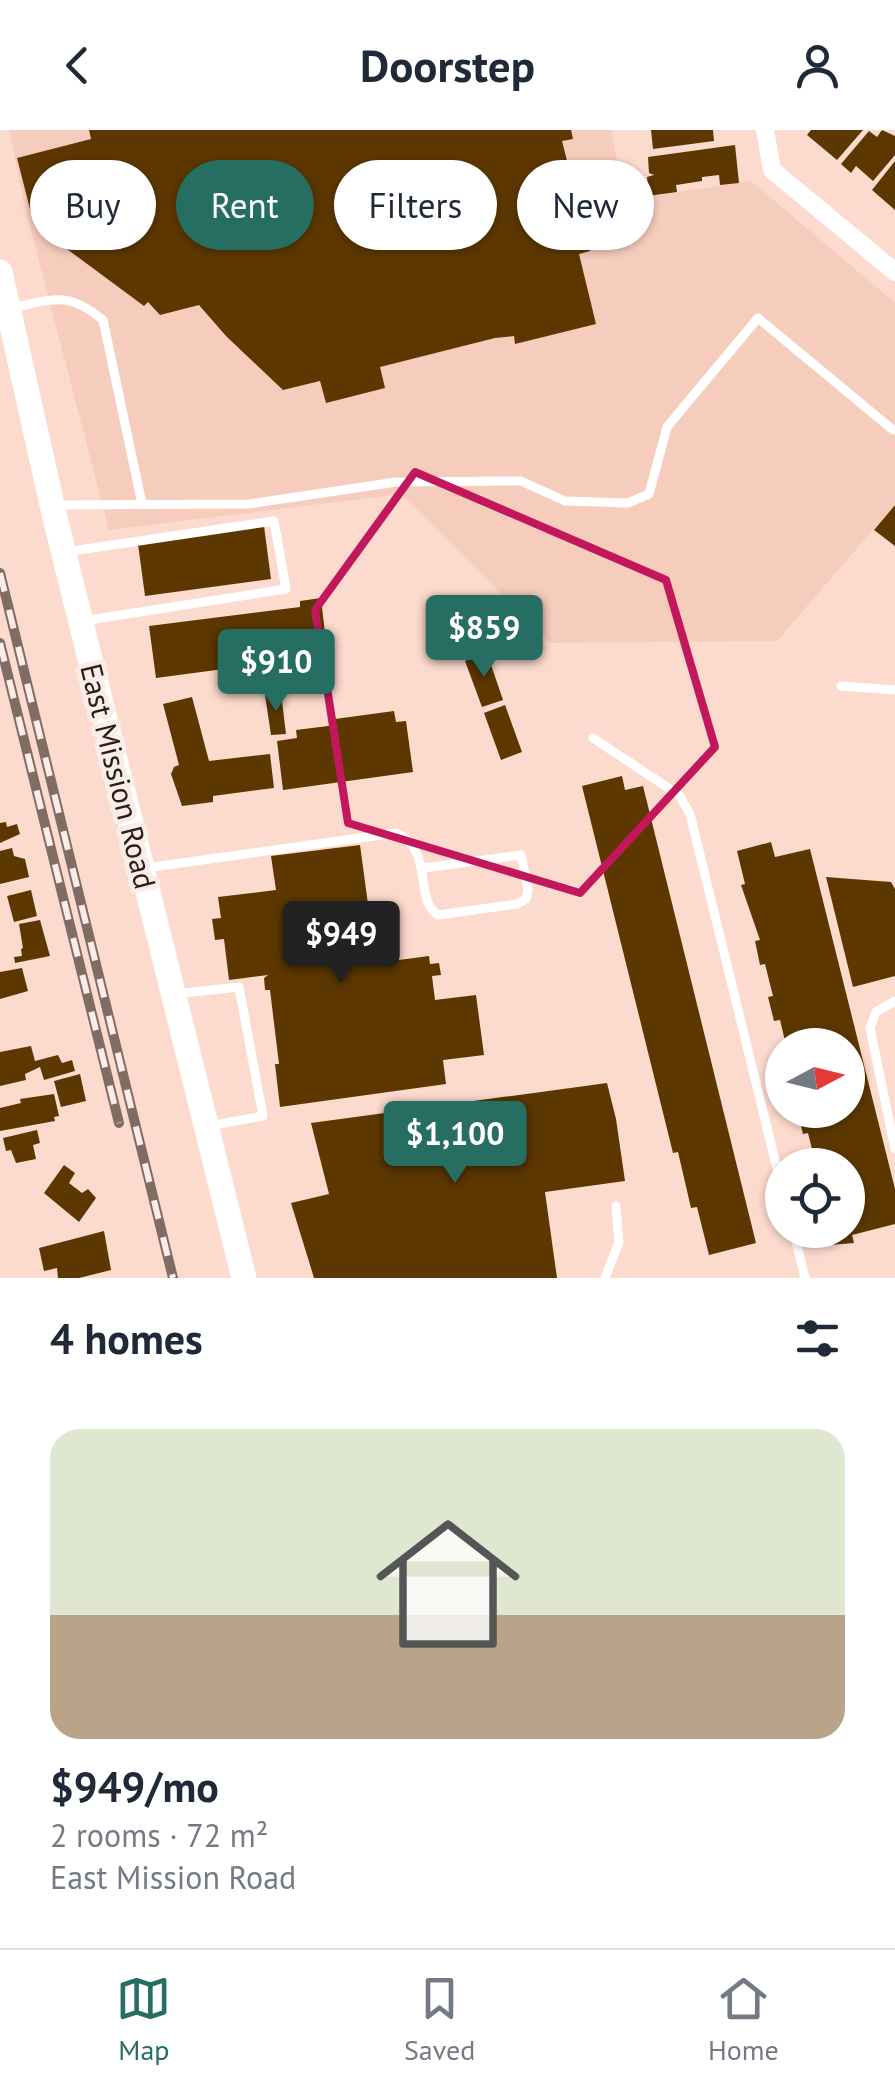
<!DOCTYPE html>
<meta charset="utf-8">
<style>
:root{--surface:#fff;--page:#f6f6f7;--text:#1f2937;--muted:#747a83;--line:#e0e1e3;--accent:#266d62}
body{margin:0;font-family:"PT Sans",sans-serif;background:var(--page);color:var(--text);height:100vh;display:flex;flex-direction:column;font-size:38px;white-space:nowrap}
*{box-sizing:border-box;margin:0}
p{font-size:32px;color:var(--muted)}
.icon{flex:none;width:55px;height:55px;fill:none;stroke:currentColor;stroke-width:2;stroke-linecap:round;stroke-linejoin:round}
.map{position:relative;height:1148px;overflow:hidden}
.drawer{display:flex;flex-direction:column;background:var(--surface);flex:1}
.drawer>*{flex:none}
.hud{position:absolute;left:30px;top:30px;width:835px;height:90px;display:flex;gap:20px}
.needle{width:65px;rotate:83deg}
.controls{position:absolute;left:765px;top:898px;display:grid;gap:20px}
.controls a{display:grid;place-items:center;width:100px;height:100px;border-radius:50%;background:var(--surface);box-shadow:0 2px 8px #0004;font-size:50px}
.price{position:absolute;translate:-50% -85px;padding:0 22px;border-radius:10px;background:var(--accent);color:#fff;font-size:32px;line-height:65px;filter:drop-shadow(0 2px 5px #0008)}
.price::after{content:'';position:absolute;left:50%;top:60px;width:30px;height:22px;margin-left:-15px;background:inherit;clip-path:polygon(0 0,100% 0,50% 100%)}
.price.on{background:#222;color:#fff}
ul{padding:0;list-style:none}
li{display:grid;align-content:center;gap:20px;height:530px;padding:0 50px}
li+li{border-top:2px solid var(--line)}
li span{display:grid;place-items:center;height:310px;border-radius:30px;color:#555}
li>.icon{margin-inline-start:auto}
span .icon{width:180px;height:180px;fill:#fffc;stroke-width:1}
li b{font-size:42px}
h2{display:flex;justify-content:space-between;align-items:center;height:120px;padding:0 50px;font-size:42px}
.pill{padding:0 35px;border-radius:45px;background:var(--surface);box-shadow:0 2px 8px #0004;font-size:35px;line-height:90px}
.pill.on{background:var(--accent);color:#fff}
header{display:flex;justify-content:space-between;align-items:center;height:130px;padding:0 50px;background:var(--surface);font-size:45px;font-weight:600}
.tabs{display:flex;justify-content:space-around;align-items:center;height:140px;border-top:2px solid var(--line);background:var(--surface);font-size:28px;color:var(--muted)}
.tabs a{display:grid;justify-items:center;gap:5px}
.tabs .on{color:var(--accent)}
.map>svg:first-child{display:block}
.built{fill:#f6ccbc}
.building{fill:#5c3700}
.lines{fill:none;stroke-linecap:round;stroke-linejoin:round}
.service{stroke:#fff;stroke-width:9}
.minor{stroke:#fff;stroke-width:18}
.secondary{stroke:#fff;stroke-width:25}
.rail-casing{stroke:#816c64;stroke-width:10}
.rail{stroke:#faece7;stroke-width:6;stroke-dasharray:19;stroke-linecap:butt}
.marked{fill:none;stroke:#c2185b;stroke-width:8;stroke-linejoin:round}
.labels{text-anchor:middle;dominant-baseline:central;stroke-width:10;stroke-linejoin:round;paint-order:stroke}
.street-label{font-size:30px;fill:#291d18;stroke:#faece7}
</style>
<header><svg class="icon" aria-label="back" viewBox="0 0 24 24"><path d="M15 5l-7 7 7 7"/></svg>Doorstep<svg class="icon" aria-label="person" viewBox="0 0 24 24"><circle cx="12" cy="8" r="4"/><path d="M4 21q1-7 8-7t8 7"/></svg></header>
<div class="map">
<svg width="895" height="1148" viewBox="0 0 895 1148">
<rect width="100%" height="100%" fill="#fcdacd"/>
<!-- built -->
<path class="built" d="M9 0H611L625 70 751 51 895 173V374L777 511 550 513 401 364 109 400 26 81Z"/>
<!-- building -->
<path class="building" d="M89 0H571L573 9 562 11 590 121 579 124 596 194 515 214 514 206 495 208 380 237 385 258 326 273 320 251 283 260 226 206 199 175 160 185 148 172 144 176 48 105 32 87 17 28 91 9Z
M651 0H713L714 11 653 19Z
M811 0H863L837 30 807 5Z
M882 0 895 6V25L873 51 856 36 851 43 841 34 869 1 877 7Z
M735 15 739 53 720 55 719 45 702 47V51L676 55 677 62 640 67 638 58 648 56 647 47 654 45 649 43 648 27Z
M895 31V80L872 60Z
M895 375V416L874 400Z
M264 396 271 449 145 466 138 414Z
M321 468 328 530 308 532V528L156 548 149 496 300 477V471Z
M487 523 503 570 482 577 465 531Z
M281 563 286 604 271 605 265 565Z
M192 567 209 631 270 624 274 658 213 666V672L182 676 171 644 174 637 179 635 163 574Z
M505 575 522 622 501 630 484 583Z
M394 581 396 592 406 591 413 642 283 660 277 611 297 608 296 600 336 595 335 589Z
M622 646 625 660 643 656 756 1113 709 1125 697 1077 691 1078 678 1022 673 1023 582 656Z
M6 692 7 697 17 694 20 704 0 713V693Z
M771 712 775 727 810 719 895 1059V1094L852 1105 854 1113 830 1115 826 1100H848V1035H816L808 1003 803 1004 797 980H848V915H786L780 890 774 891 768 867 773 866 765 834 760 835 755 811 760 810 741 755 745 754 737 721Z
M360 715 376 833 429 826 430 834 439 833 441 845 432 846 435 870 476 865 484 925 443 930 446 954 280 977 275 934H279L270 860H265L264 848 268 845 229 850 224 809 215 810 212 789 221 788 218 767 276 760 271 726Z
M12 718 14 726 25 729 29 747 0 754V721Z
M826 747 891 752 895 759V846L853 857Z
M31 760 37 786 14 792 7 766Z
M40 790 50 826 15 833 14 827 22 826 21 819 23 818 19 794Z
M22 838 28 861 0 869V842Z
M31 916 35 931 58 925 62 933 72 930 75 941 44 950 40 937 25 944 26 950 0 956V922Z
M80 944 86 971 61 977 54 951Z
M607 953 616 989 625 1051 545 1062 557 1148H314L291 1073 329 1064 311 993Z
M54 964 59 986 54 987 55 991 0 1001V978L21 973 20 969Z
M37 1000 40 1013 33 1015 36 1029 16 1033 11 1020 6 1021 3 1008Z
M64 1035 75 1043 69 1053 82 1063 88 1059 96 1068 79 1092 44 1063Z
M104 1101 111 1140 79 1148H58L57 1138 44 1141 39 1118Z"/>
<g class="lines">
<!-- service -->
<path class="service" d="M12 178C54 169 68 161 103 190L142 374
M55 375 249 374 396 352 521 351 565 371 628 373 649 364 667 297 758 188 893 300
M65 422 274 391 286 459 83 491
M841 556 895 560
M593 608 679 665 690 684 782 1059
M145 738 396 703C435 719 413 770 438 785L517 774 526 769 528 760 521 725 424 738
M175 864 239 857 263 986 209 996
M895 871 876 882 870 898 895 1019
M793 1100 805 1148
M605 1148 619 1112 616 1076"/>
<!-- minor -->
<path class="minor" d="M765 0 772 40 895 142"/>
<!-- secondary -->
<path class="secondary" d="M0 142 55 388 244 1148"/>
<!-- rail casing -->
<g class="rail-casing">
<path id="rail" d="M0 443 173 1148
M0 513 119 993"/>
</g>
<!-- rail -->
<use href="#rail" class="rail"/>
</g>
<!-- marked area -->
<path class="marked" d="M415 342 666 450 715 617 580 763 348 693 315 480Z"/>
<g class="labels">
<!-- street labels -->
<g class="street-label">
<text transform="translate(119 646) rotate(76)">East Mission Road</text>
</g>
</g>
</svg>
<div class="controls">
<a><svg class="needle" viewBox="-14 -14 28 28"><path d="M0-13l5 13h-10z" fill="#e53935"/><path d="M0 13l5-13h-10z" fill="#747a83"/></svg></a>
<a><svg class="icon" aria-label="locate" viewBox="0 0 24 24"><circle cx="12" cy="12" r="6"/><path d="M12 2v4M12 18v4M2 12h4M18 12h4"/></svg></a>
</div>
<b class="price" style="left:484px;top:550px">$859</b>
<b class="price" style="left:276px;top:584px">$910</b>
<b class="price on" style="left:341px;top:856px">$949</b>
<b class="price" style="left:455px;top:1056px">$1,100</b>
<div class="hud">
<a class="pill">Buy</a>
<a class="pill on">Rent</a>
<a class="pill">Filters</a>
<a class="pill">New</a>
</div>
</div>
<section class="drawer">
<h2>4 homes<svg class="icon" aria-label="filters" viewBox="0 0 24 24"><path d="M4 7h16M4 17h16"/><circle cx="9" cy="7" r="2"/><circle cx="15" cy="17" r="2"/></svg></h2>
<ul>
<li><span style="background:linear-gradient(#dfe7d0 60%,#b9a48a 0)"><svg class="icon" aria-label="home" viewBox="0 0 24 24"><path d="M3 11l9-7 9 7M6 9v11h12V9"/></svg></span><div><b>$949/mo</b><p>2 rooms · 72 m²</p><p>East Mission Road</p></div></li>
</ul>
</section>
<nav class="tabs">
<a class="on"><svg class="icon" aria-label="map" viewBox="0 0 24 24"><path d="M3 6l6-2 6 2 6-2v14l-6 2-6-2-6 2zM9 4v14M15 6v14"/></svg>Map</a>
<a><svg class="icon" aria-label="saved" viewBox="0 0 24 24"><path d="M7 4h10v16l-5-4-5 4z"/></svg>Saved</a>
<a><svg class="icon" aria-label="home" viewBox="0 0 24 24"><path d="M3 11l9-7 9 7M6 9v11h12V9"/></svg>Home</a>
</nav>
